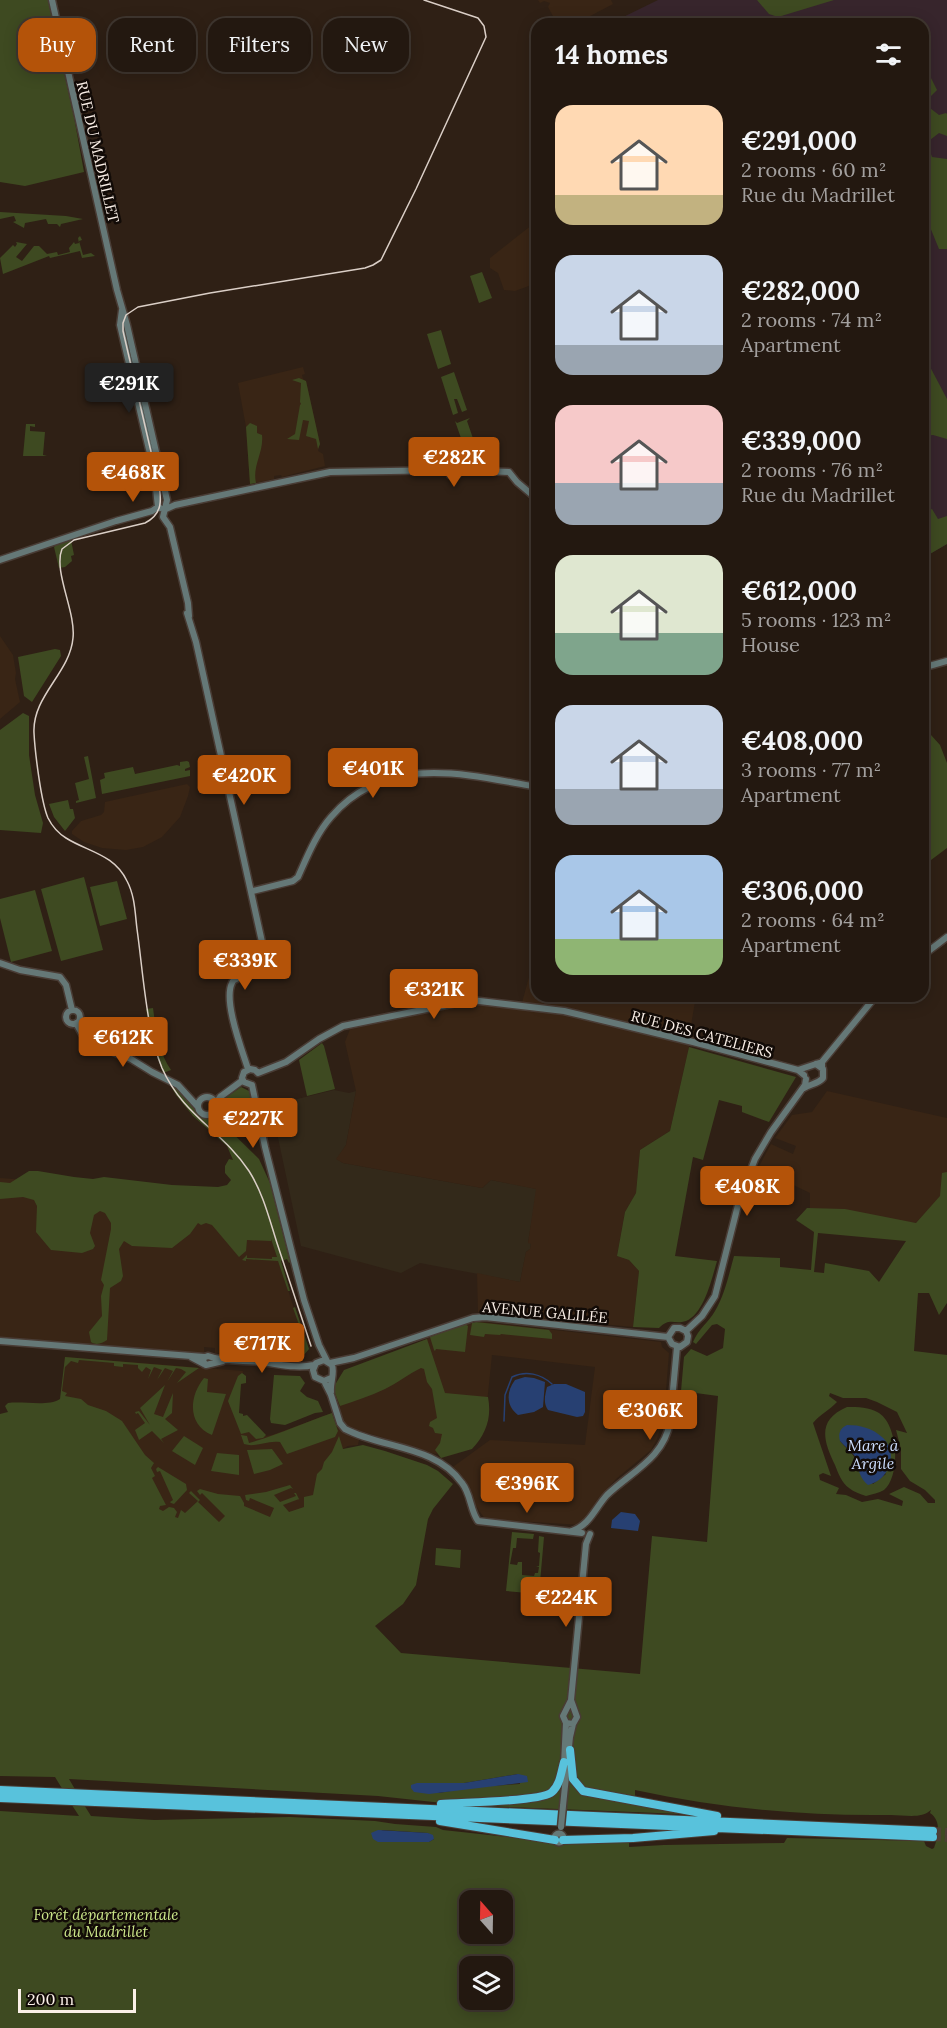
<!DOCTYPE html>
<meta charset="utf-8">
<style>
:root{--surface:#231810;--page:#2b2119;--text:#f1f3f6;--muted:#a3a09f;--line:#403730;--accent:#b45309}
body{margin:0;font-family:Lora,serif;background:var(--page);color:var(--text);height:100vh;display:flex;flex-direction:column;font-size:22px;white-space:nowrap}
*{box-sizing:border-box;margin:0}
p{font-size:20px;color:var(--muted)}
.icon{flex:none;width:33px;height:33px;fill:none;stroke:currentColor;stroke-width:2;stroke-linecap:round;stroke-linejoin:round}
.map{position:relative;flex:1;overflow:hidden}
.drawer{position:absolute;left:531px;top:18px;width:398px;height:984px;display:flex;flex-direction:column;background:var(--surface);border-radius:18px;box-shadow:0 3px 15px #0003,0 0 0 2px var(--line)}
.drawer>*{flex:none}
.banner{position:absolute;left:18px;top:18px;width:423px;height:54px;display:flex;gap:12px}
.needle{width:39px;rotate:340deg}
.controls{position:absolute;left:459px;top:1890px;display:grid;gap:12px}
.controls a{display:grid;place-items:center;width:54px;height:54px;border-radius:12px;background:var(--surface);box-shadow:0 3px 15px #0003,0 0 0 2px var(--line);font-size:30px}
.scale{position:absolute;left:18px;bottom:15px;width:118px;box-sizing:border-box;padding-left:6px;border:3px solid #fbf0e8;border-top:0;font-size:16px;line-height:21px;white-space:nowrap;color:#fbf0e8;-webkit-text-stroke:4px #120b07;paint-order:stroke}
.price{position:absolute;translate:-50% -51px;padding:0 14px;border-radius:6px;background:var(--accent);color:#fff;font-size:20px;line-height:39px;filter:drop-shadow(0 2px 3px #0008)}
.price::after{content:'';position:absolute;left:50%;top:36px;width:18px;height:14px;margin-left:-9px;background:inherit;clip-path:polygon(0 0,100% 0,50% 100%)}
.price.active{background:#222;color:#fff}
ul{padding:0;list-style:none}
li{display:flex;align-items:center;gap:18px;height:150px;padding:0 24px}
li span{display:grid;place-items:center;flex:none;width:168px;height:120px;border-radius:18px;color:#555}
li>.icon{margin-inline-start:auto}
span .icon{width:72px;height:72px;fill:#fffc;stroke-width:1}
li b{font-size:26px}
h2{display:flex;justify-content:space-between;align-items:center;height:72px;padding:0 24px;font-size:26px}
.tag{padding:0 21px;border-radius:18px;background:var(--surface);box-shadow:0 3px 15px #0003,0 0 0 2px var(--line);font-size:21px;line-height:54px}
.tag.active{background:var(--accent);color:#fff}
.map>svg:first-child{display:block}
.commercial{fill:#33291a}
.built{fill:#392515}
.medical{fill:#37252c}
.green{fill:#3e4a21;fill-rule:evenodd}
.water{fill:#274072}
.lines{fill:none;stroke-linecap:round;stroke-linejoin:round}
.stream{stroke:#274072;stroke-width:1.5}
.highway-tunnel{stroke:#4e3f35;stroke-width:8;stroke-dasharray:8 4;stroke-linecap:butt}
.secondary-casing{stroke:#493c35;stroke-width:9}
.highway-casing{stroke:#493c35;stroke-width:10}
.secondary{stroke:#657877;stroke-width:6}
.highway{stroke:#58c2dc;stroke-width:8}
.tram{stroke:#dbcfc7;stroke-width:1.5}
.secondary-bridge-casing{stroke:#493c35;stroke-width:9;stroke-linecap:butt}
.secondary-bridge{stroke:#657877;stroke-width:6}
.labels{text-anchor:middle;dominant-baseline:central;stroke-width:5;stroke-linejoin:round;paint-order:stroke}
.street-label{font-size:15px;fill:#fbf0e8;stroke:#120b07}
.park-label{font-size:15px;font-style:italic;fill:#cce78a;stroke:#120b07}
.water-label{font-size:16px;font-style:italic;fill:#cddeff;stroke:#120b07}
</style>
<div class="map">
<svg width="947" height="2028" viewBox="0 0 947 2028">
<rect width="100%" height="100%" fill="#2f2015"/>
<!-- commercial -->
<path class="commercial" d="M334 1090 349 1093 356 1091 346 1145 337 1159 343 1163 482 1188 491 1180 537 1189 528 1243H531L530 1249 526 1252 520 1282 420 1263 401 1273 301 1246 274 1119 281 1103Z"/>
<!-- built -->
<path class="built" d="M538 0H611L613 4 575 24H556L552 20 554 18 548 7 550 3 544 1 540 3Z
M537 221V283L515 291 504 290 498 273 490 268V258Z
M303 367 305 374 302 375 303 379 306 381 320 444 318 451 323 454 325 466 282 477 281 475 274 476V479L250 484 246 427 238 383Z
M0 636 13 655 16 673 15 679 20 702 0 719Z
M187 784 190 787 188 796 180 817 162 837 143 847 126 850 102 848 84 842 72 834V831L81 821 101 815 104 812 105 802Z
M537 948V996H696L691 1025 689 1047 670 1131 640 1150 636 1193 625 1212 617 1256 629 1260 639 1271 633 1327 478 1312 477 1273 520 1282 526 1252 530 1249 531 1244 528 1243 536 1189 491 1180 482 1188 343 1163 336 1159 346 1145 356 1091 345 1042 350 1029 473 1003 520 1010Z
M827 1091 947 1118V1184L941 1196 916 1223 810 1210V1193L758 1168 771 1144 793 1154 796 1146 775 1138 792 1115 812 1112Z
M0 1178 251 1197 270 1235 303 1336 284 1358 220 1354 215 1353V1348L204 1347V1352L198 1353 0 1337Z
M483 1322 661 1342 662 1347 669 1353 664 1416 657 1439 651 1450 616 1479 597 1500 582 1525 485 1519 450 1469 490 1440 585 1445 595 1367 492 1355 484 1432 460 1447 435 1454 361 1431 358 1445 348 1446 338 1451 330 1459 308 1522 149 1526 60 1404 65 1357 243 1371 236 1411 258 1437 272 1435 335 1412 329 1390 430 1337 466 1324Z"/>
<!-- medical -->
<path class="medical" d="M658 0H947V544L923 558 922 24H609Z"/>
<!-- green -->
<path class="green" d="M0 0H48L74 117 84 172 25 186 0 182Z
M757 0H834L778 17 769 14Z
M923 74 931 78 937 90 927 100 926 105 939 115 946 113 947 114V136L939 133 930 140 929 148 932 157 947 159V249H939L923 210V203L930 192 928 187 923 183Z
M0 212 66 216 83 219 61 224 60 227 57 224H48L46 219 25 223 24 228 13 222 16 221 14 216 0 219Z
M80 236 82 240 79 241 83 255 91 253 95 256 82 258 80 251 50 258 49 256 3 274 0 258 13 245 15 247 17 244 16 242 27 244 16 257 22 261 34 246H39L47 254 57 252 58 255 70 252 69 248 74 242 75 244 79 243 78 238Z
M482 272 492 298 479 303 470 276Z
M441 330 451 364 438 369 427 334Z
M928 363 947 399V439L933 435 923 436V413L928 409C922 393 919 378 928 363Z
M454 372 467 410 462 412 457 399H454L458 413 453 415 441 377Z
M299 378 306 381 320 444 318 449 316 439 306 436 309 421 303 420 299 440 287 439 295 434 300 405 301 404 300 402 301 383 292 380Z
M470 418 467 421 477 450H481L468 458 455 421 457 423Z
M250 423 257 426V433L262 435C264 452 252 466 256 483L250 484 246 427Z
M26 424H35V427L30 426V431L45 432 43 455 47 456H23Z
M922 499 929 510 932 509 938 519 947 516V544L923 558Z
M71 540 74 555 71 556 72 561 65 567 59 568 54 547 56 545Z
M55 649 60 650 61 656 32 702 24 696 18 657Z
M23 713 29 716V755L35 795 43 823 41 833 0 830V730Z
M922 725 940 745 947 763V848L923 866Z
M88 756 96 798 76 803V801L79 800 75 783 89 779 84 757Z
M187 761 189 762 190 767 185 769V771L190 770V776L102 794 100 780 105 778 104 773 133 767 135 774 177 765 180 766V762Z
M68 800 70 809H73L75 818 65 831 54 817 49 804Z
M84 877 103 950 61 961 41 889Z
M117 881 127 919 100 926 90 887Z
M35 890 52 951 11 962 0 918V899Z
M153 1008C156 1030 158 1051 171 1070L163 1073 152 1043 146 1009Z
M322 1043 324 1046 335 1089 307 1096 299 1060Z
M689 1047 796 1077 769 1122 742 1112V1106L719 1100 703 1160 693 1157 675 1256 717 1261C712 1278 704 1314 686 1321 674 1325 670 1317 659 1328L633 1327 639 1271 629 1260 617 1256 625 1212 636 1193 640 1150 670 1131Z
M169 1083 175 1086 195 1108 199 1115 218 1119 259 1159 270 1183 290 1262 289 1263 287 1259 281 1261 290 1291H288L278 1261 246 1259V1261L242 1260 247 1255V1258L272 1259V1257H277L271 1239V1241L247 1240 246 1251 239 1257 212 1225 206 1223 201 1225 198 1223 190 1234 172 1248 132 1246 124 1241 119 1249 123 1276 121 1281 110 1288 107 1340C102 1343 97 1346 91 1342L89 1332 102 1316 101 1296 104 1285 101 1280 102 1275 111 1229V1223L105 1213 100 1211 94 1215 90 1233 95 1246 93 1249 82 1253 51 1250 36 1232 37 1206 34 1200 23 1197 0 1199V1182L10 1183 29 1171H38L74 1177 93 1179 104 1177 172 1185 218 1187 227 1185 231 1180 225 1173V1166L229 1159 233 1160 227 1146 193 1116 176 1095Z
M241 1087 249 1091 260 1135 253 1131 221 1103V1101Z
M947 1172V1303L939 1315 929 1293H918L914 1351 947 1355V2028H0V1811L79 1816 68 1799 0 1795V1793L66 1795 55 1777 0 1776V1414L8 1412 5 1406 8 1403C25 1401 47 1407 60 1399L65 1357 199 1368 177 1383 186 1372 181 1369 176 1368 167 1382 173 1371 165 1368 157 1380 162 1370 154 1367 148 1379 151 1370 146 1367 142 1372 138 1368V1365L123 1364V1367L114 1366V1363L79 1360 78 1363 71 1361 65 1367 62 1391 67 1393 65 1396 81 1399 88 1405 106 1411 122 1421 145 1455 154 1463 151 1468 155 1476 152 1478 166 1505 160 1506 159 1509 163 1511 169 1507 174 1508 177 1512 175 1517 178 1518 181 1510 185 1513 198 1501 189 1493 191 1491 200 1500 198 1502 219 1522 225 1516 202 1493 200 1495 197 1491 200 1489 218 1494 240 1496 244 1503V1506L270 1517 274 1508 250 1498 249 1501 246 1500 245 1495 266 1492 290 1485 293 1489 291 1488 274 1495 280 1502 296 1496 294 1493H296L300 1501 299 1499 283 1505 289 1512 304 1507V1497L313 1495 317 1474 322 1469 324 1462 332 1452 339 1436 343 1449 363 1445 385 1451 427 1465 438 1471 453 1484 433 1509 428 1519 416 1585 403 1604 375 1626 401 1653 640 1674 652 1536 707 1542 718 1396 681 1391 684 1357 691 1349 707 1356 723 1348 725 1329 717 1324 712 1325 696 1344 693 1342C699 1328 708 1323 715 1311 725 1294 729 1274 734 1256L780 1258V1267L811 1270 814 1232 796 1220 807 1208 845 1209 916 1223 940 1196 942 1173ZM818 1233 906 1241 879 1282 869 1271 825 1263 824 1273 814 1272ZM830 1393 843 1398H866L877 1402 897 1412 907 1433 896 1430 901 1449V1469L910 1481 925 1490 935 1500V1503H928L920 1494 904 1487 889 1494 903 1501 902 1506 878 1499 862 1502 846 1495 836 1494 839 1488 820 1480 819 1475 823 1473 831 1476 813 1423C819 1415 830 1410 837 1402L829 1396ZM518 1774 520 1784 473 1787 439 1793 417 1783H464ZM69 1779 378 1796 461 1805 682 1814 635 1802V1790C719 1808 802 1816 887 1815 902 1814 920 1820 931 1810L930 1813C942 1821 938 1836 934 1848L932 1849 926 1846 924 1841 787 1838 784 1843 664 1845 629 1847V1843L570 1841 556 1844 553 1842 443 1830 436 1827 395 1824 375 1821 290 1817 154 1820 91 1816 81 1800 404 1809 79 1796ZM382 1830 428 1833 434 1839 429 1842H378ZM470 1900H502V1934H470ZM470 1966H502V2000H470Z
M295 1307 309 1349 297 1363 253 1357 284 1358 303 1336 293 1308Z
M476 1322 549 1330 552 1334V1339L501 1334 500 1335 485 1334 484 1337 470 1335 472 1323Z
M465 1324 468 1326 465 1352 436 1349 435 1351 434 1350 430 1337Z
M427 1339 445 1393 488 1397C492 1418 486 1434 472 1449L441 1458 435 1450 440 1443 442 1434 435 1433 433 1428 429 1426 430 1422 437 1418 432 1389 427 1382 424 1369 421 1368C408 1374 398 1383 385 1389 370 1396 355 1401 340 1406L333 1388 344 1370Z
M242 1373 246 1376V1383L241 1384 239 1413 243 1414V1416L247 1415 266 1435 263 1438 256 1439 249 1432 241 1434 228 1401 238 1376Z
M274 1375 300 1376 305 1383 300 1391 307 1397 318 1401 323 1412 315 1413 285 1425 271 1423 270 1419Z
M204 1378 208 1379 207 1392 226 1394 212 1435C187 1425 189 1396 204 1378Z
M165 1385 154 1414 163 1417 173 1393 172 1413 165 1419 178 1430 161 1439 164 1443 152 1431 139 1440 135 1430 145 1423 138 1413 136 1414 135 1412 139 1411 150 1425 140 1408Z
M847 1407C858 1407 869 1407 879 1413 898 1425 901 1475 884 1490 879 1493 872 1494 866 1496 860 1494 854 1492 849 1488 842 1483 838 1473 835 1465 823 1440 817 1420 847 1407ZM840 1431 886 1474 873 1484 858 1470C858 1456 848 1451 840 1441Z
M332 1413 338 1431 335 1437 287 1454 280 1442C266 1440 256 1448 244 1444L241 1435 247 1436 249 1443C277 1435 304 1423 332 1413Z
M184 1436 203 1448 195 1465 172 1451Z
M272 1449 283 1464 270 1470 254 1474 247 1450Z
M217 1453 239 1455V1475L211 1471Z
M158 1467 186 1484 187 1490 174 1504 171 1503 170 1502 173 1500 160 1471 157 1472 156 1469Z
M512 1532 534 1534 533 1539 517 1538 516 1548H513L510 1564 517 1565 518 1562H522V1575L534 1576 535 1573H538L539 1567H536L539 1566 540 1553 538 1552 539 1536 544 1537 539 1594 506 1591Z
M436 1548 461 1550 460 1568 435 1565Z"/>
<!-- water -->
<path class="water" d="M525 1377 534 1378 545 1382 543 1407 534 1412 518 1415C506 1406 506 1392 515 1380Z
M554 1384H566L585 1392V1412L583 1416 577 1417 548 1410C543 1403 545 1395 547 1387Z
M847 1425C860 1425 872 1428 882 1437 899 1452 890 1480 868 1485 854 1472 862 1465 854 1455 850 1450 844 1446 840 1441 838 1434 840 1428 847 1425Z
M621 1512 635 1514 640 1521 638 1531 611 1528 612 1520Z
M518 1774 527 1776 528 1782 429 1794 414 1792 411 1788V1785L417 1783H464Z
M378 1830 428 1833 433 1835 434 1839 429 1842H378L373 1839 371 1833Z"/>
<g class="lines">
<!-- stream -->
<path class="stream" d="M504 1421 505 1395 512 1377C526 1370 541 1374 552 1384"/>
<!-- highway-tunnel -->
<path class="highway-tunnel" d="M933 1831 947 1832
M933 1837 947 1838"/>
<!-- secondary casing -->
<g class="secondary-casing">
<path id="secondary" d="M52 0 117 290 127 325 167 500 163 517 170 527 188 603 189 616
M122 310 120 325 154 471 158 507
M449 470 450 475 454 476 458 474 459 470
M166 509 175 505 330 472 449 470 453 466 459 470 509 472 517 482 537 499
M0 560 116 521 152 511 158 507 160 508
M187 613 196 642 262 942C264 957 251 971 238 978 235 981 234 978 232 983 223 1001 242 1050 248 1069
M922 668 947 661
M253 891 293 881 298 877C307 857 316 834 331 817 386 753 465 774 537 787
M922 956 947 937
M0 963 20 970 60 977 66 985 72 1010
M66 1017a7 7 0 1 1 14 0a7 7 0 1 1-14 0Z
M76 1023 86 1041 131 1059 152 1072 178 1085 198 1107
M822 1067V1062L876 996
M798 1070 819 1063
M258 1073 286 1062 319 1039 343 1026 471 1000 564 1011 693 1042 798 1070 804 1075
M252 1085 265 1147 304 1300 319 1345 327 1361
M252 1085 244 1082 242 1078 244 1072 250 1069 255 1070 258 1073
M804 1088C810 1084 818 1084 823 1078V1069L816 1064
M198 1106a9 9 0 1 1 18 0a9 9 0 1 1-18 0Z
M215 1105 220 1097 243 1080
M686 1331 702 1316 715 1296 739 1201 755 1159 771 1132 805 1085 806 1079
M668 1337 672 1344 680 1347 687 1342 688 1336 686 1331
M668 1337 674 1328H680L686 1331
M0 1341 204 1357
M191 1357 206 1365 223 1361
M330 1363 354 1358 473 1318 485 1317 668 1337
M204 1364 203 1358 208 1356C224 1362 244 1360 261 1362 279 1364 296 1369 314 1365
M324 1381 331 1395 340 1423 345 1429C383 1449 435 1445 462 1483 471 1494 470 1510 478 1521L582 1533
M331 1392C330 1383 335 1373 332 1365L324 1360 316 1363 313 1370 315 1377 324 1381 331 1378
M572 1531C590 1525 595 1508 607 1495 631 1472 664 1458 670 1422L677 1347
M573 1724 566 1723 563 1716 571 1700 586 1544 590 1534
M564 1764 566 1723
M563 1806 570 1737 573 1724 577 1717 571 1700
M554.5 1838a4.5 4.5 0 1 1 9 0a4.5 4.5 0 1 1-9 0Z"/>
</g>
<!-- highway casing -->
<g class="highway-casing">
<path id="highway" d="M570 1750 573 1779 583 1791 717 1816
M0 1790 933 1831
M0 1798 933 1837
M441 1804C460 1802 542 1802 552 1792 560 1785 561 1773 564 1762
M440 1821 555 1840
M563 1840 633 1838 714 1831"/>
</g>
<!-- secondary -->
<use href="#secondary" class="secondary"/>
<!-- highway -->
<use href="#highway" class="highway"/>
<!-- tram -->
<path class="tram" d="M311 1346C300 1312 288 1277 277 1243 269 1218 263 1193 249 1171 223 1131 183 1116 162 1068 146 1029 143 971 137 929 135 913 135 896 127 881 114 854 88 852 66 838 58 833 52 826 48 818 41 802 35 752 34 733 32 696 70 673 73 638 76 612 53 571 62 549L74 540 145 523C163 514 162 499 158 482L123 331V323L126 315 138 307 210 293 365 268 373 265 381 260 416 189 486 37 484 26 478 18 424 0"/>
<!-- secondary-bridge casing -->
<g class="secondary-bridge-casing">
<path id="secondary-bridge" d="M561 1827 563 1806"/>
</g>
<!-- secondary-bridge -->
<use href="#secondary-bridge" class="secondary-bridge"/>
</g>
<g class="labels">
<!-- street labels -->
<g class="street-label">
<text transform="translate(98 152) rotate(77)">RUE DU MADRILLET</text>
<text transform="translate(702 1034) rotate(15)">RUE DES CATELIERS</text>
<text transform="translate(545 1312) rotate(5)">AVENUE GALILÉE</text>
</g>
<!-- park labels -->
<g class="park-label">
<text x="106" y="1914">Forêt départementale<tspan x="106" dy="17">du Madrillet</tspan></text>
</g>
<!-- water labels -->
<g class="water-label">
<text x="873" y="1445">Mare à<tspan x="873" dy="18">Argile</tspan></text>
</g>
</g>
</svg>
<div class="controls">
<a><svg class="needle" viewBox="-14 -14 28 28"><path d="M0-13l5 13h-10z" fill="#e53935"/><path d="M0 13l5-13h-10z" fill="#a3a09f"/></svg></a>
<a><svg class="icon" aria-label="layers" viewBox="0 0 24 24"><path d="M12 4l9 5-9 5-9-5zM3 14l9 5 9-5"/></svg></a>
</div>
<div class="scale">200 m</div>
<b class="price active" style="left:129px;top:414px">€291K</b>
<b class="price" style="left:454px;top:488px">€282K</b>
<b class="price" style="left:133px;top:503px">€468K</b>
<b class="price" style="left:373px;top:799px">€401K</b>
<b class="price" style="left:244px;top:806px">€420K</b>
<b class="price" style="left:245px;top:991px">€339K</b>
<b class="price" style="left:434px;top:1020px">€321K</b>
<b class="price" style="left:123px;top:1068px">€612K</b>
<b class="price" style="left:253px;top:1149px">€227K</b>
<b class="price" style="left:747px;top:1217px">€408K</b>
<b class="price" style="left:262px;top:1374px">€717K</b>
<b class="price" style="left:650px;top:1441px">€306K</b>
<b class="price" style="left:527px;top:1514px">€396K</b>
<b class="price" style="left:566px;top:1628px">€224K</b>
<div class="banner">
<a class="tag active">Buy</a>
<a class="tag">Rent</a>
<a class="tag">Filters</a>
<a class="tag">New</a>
</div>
<section class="drawer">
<h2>14 homes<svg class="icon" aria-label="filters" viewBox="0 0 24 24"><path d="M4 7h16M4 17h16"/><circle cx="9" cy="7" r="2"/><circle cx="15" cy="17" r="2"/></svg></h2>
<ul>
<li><span style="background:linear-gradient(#ffd9b3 75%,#c2b280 0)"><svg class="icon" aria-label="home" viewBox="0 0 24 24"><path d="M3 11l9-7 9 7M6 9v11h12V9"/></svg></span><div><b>€291,000</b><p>2 rooms · 60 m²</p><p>Rue du Madrillet</p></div></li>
<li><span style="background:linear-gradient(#c9d6e8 75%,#9aa5b1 0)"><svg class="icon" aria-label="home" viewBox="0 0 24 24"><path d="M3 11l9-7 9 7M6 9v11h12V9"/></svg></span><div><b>€282,000</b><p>2 rooms · 74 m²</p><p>Apartment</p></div></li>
<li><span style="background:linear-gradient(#f6c9c9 65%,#9aa5b1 0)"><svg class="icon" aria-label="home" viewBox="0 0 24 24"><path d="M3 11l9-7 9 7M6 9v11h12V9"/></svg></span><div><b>€339,000</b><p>2 rooms · 76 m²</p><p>Rue du Madrillet</p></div></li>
<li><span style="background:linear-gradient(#dfe7d0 65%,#7fa58c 0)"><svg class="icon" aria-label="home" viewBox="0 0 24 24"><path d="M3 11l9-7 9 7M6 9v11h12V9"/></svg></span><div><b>€612,000</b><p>5 rooms · 123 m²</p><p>House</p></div></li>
<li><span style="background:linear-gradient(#c9d6e8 70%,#9aa5b1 0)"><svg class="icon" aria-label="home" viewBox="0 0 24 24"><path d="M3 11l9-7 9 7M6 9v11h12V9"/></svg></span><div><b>€408,000</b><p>3 rooms · 77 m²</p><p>Apartment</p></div></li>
<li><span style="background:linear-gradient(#a9c7e8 70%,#8fb573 0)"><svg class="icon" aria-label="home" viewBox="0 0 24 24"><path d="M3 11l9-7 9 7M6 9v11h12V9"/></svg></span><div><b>€306,000</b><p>2 rooms · 64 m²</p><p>Apartment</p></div></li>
</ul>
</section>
</div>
